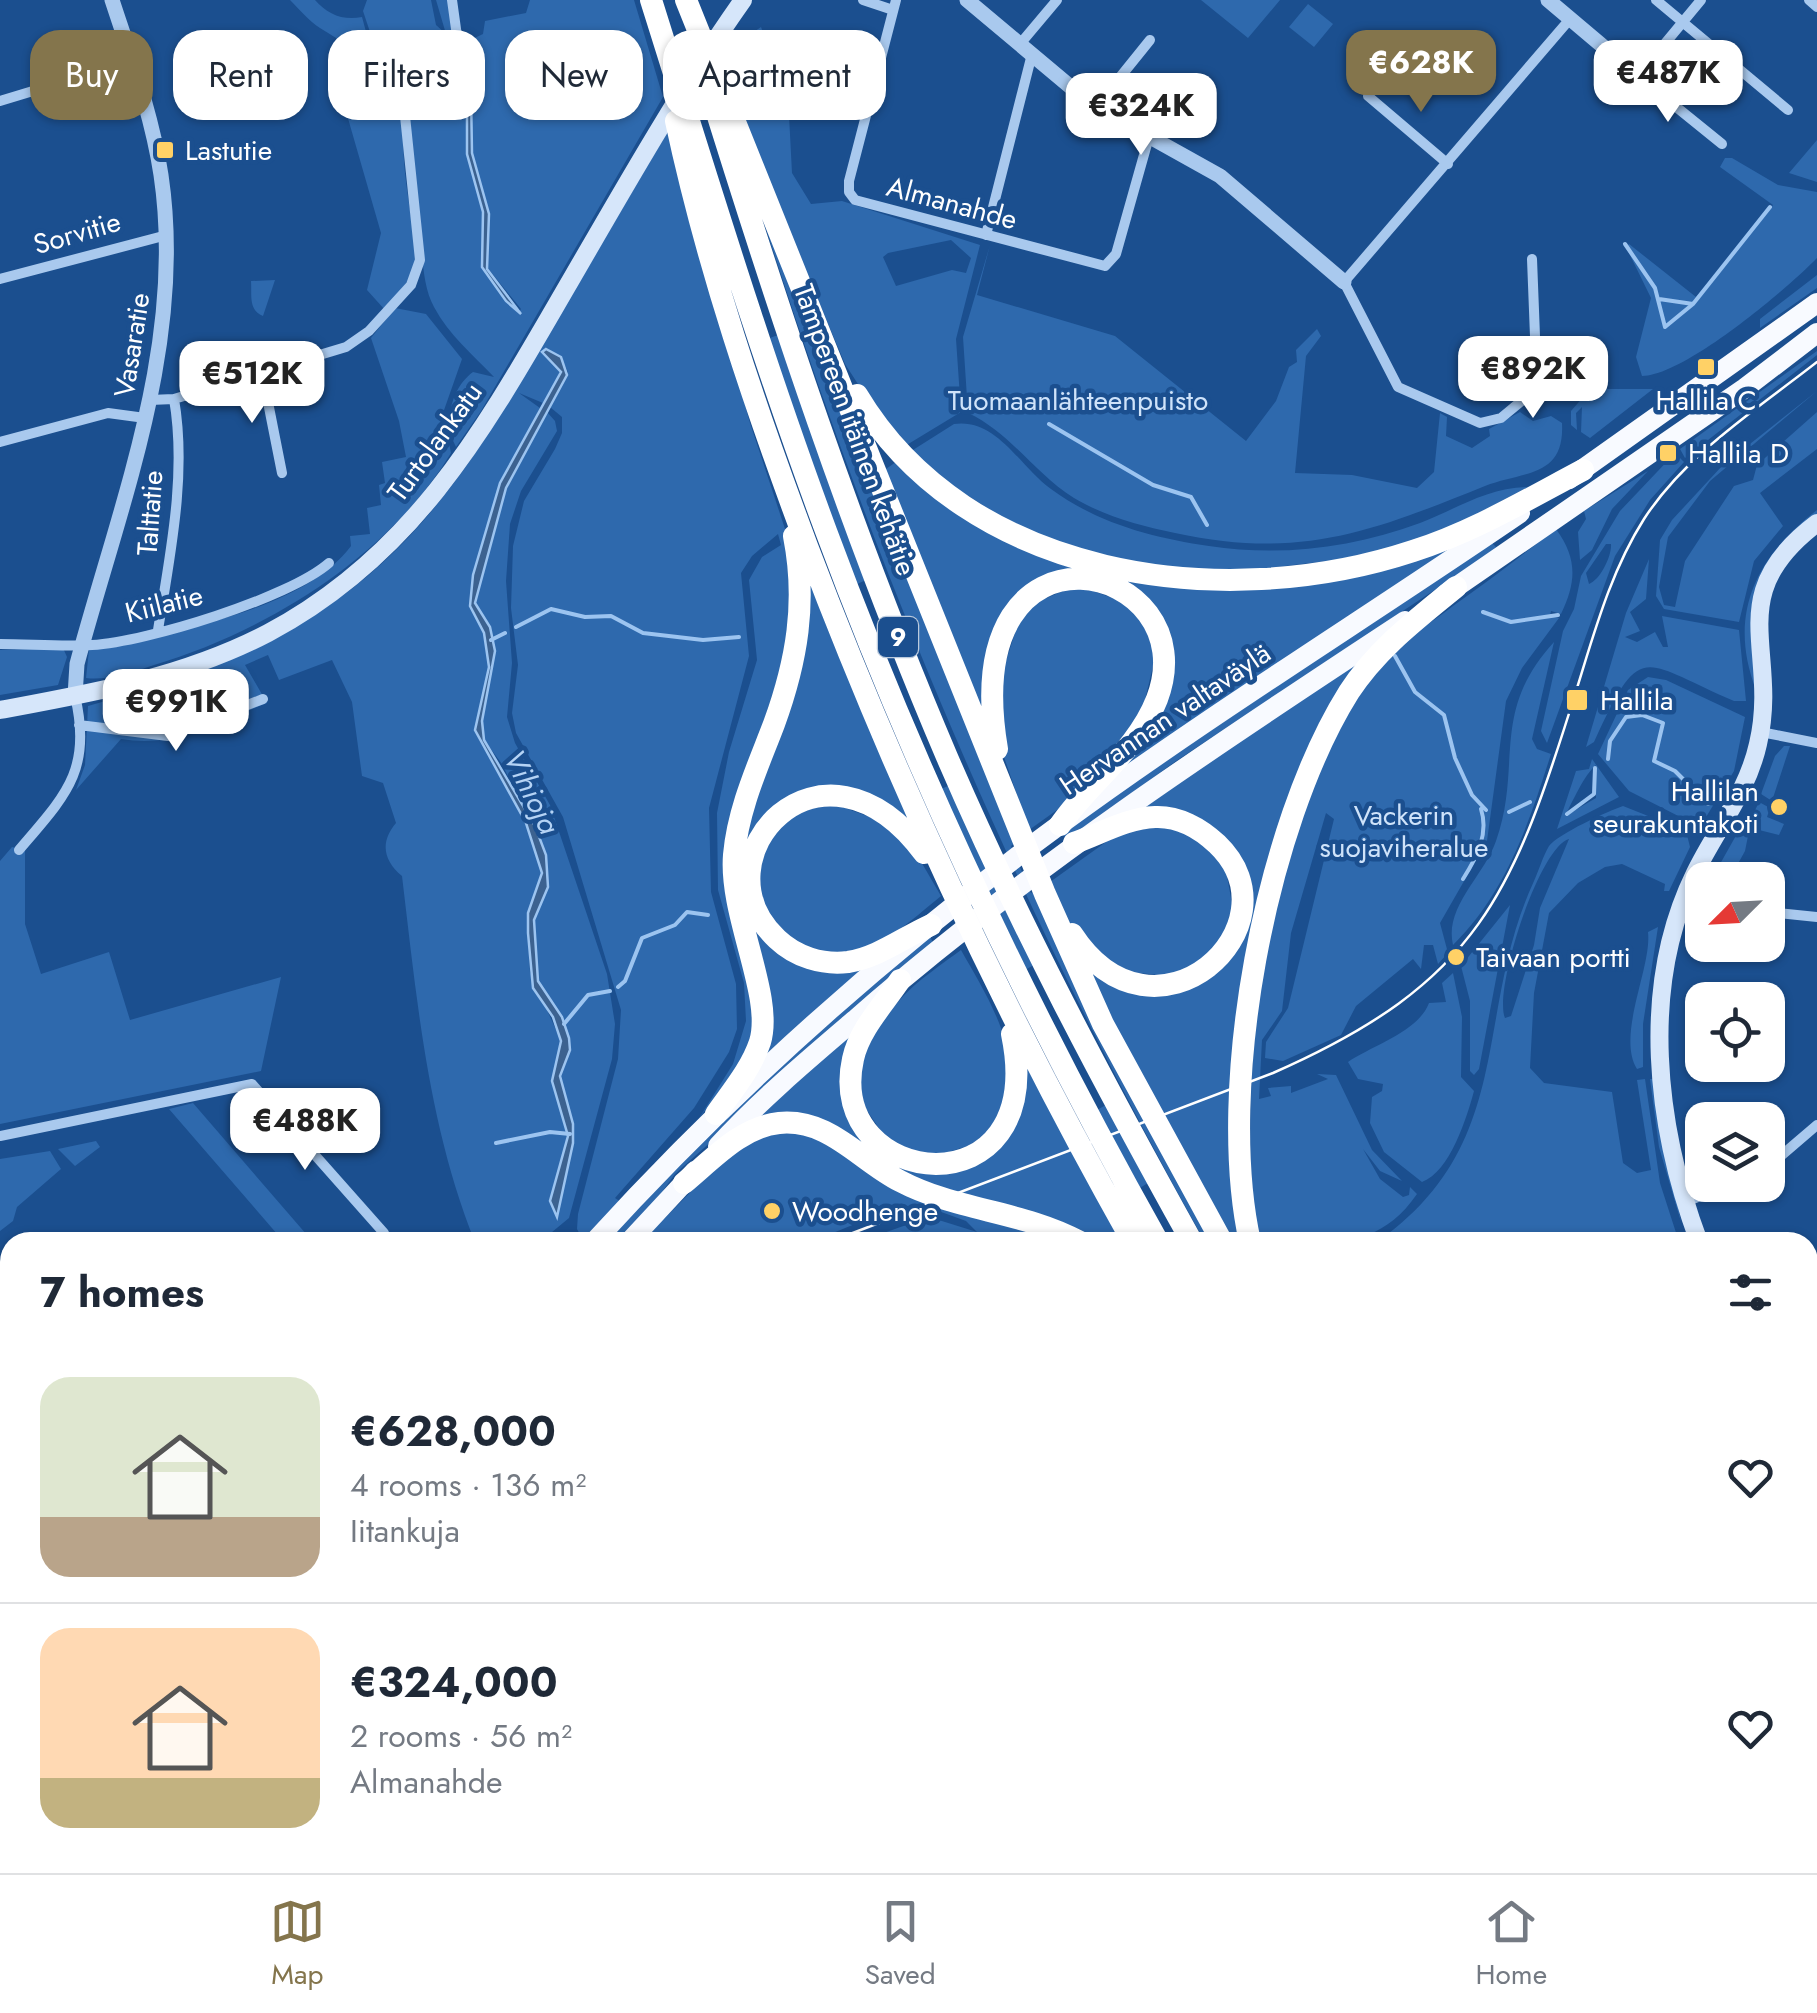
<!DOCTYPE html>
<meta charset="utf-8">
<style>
:root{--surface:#fff;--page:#f6f6f7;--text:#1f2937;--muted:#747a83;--line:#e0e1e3;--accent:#84754c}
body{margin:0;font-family:Jost,sans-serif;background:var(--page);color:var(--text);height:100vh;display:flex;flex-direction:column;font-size:38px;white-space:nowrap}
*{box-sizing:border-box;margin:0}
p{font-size:32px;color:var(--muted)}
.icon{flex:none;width:55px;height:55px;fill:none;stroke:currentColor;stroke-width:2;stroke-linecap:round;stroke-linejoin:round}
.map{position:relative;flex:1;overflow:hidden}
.details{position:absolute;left:0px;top:1232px;width:1818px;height:642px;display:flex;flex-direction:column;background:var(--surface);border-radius:30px 30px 0 0;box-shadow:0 2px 8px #0004}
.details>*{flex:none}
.top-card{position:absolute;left:30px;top:30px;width:1000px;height:90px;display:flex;gap:20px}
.needle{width:65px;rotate:246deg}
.buttons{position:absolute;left:1685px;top:862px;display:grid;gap:20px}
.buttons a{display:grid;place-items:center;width:100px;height:100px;border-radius:20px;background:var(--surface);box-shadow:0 2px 8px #0004;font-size:50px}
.price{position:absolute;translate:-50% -85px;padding:0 22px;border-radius:20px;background:#fff;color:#222;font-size:32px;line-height:65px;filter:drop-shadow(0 2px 5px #0008)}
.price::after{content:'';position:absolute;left:50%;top:60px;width:30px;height:22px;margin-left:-15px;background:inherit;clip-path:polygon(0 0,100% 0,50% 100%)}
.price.on{background:var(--accent);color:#fff}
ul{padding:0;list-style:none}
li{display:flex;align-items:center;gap:30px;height:250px;padding:0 40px}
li+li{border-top:2px solid var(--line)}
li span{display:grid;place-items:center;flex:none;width:280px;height:200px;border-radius:30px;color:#555}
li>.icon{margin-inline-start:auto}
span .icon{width:120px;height:120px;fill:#fffc;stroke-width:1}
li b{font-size:42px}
h2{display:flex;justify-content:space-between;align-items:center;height:120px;padding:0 40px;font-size:42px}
.chip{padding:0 35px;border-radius:30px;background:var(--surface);box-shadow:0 2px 8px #0004;font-size:35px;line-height:90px}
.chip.on{background:var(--accent);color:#fff}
.tab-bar{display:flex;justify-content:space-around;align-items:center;height:140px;border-top:2px solid var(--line);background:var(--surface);font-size:28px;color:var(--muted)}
.tab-bar a{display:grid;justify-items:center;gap:5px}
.tab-bar .on{color:var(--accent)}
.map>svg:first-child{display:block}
.green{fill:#2e69ad;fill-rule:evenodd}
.water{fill:#3c6290;stroke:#9cc4f0;stroke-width:2.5}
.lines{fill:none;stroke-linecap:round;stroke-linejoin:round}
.stream{stroke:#9cc4f0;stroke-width:4}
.minor{stroke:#a9c9ee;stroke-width:10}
.tertiary{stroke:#a9c9ee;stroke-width:15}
.secondary{stroke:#d6e6fa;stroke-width:18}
.trunk{stroke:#f8faff;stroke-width:20}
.motorway{stroke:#fff;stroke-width:22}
.tram{stroke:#fff;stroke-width:2.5}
.poi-dot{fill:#ffd166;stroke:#1b4f8f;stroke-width:4}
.labels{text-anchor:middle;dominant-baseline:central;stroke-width:9;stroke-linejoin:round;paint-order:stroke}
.shield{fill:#1b4f8f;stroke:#bbcadd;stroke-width:2.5}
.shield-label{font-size:25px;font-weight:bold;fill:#fff}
.poi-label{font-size:28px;fill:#fff;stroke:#1b4f8f;text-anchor:start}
.street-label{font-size:28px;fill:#fff;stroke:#1b4f8f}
.park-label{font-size:28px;fill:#cfe3fa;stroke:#1b4f8f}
.water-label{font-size:30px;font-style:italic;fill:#b5d3f5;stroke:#1b4f8f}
</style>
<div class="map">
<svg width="1817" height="1873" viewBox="0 0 1817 1873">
<rect width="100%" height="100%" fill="#1b4f8f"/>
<!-- green -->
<path class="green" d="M290 0H315C327 14 343 21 362 17L378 76 362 80C358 48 344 43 320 28 309 21 299 9 290 0Z
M367 0H431L436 25 446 34 436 0H449L454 32 419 63 383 71 363 11Z
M530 0H634L663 97 481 411 456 447C443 423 451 388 473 372L494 377C473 355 449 335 434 307 421 283 423 250 419 223 408 136 388 77 483 34L485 21 526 13ZM453 54 471 93 472 153 489 221 486 266 521 309 518 313 482 267 483 212 467 154V101Z
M1201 0H1280L1248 38Z
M1308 4 1333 24 1314 47 1289 27Z
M761 27 788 96 792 173 811 204 842 201 980 245 956 339 961 412 900 449 845 364 716 58ZM951 240 971 258 966 273 952 270 896 286 883 257 888 253Z
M250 41 269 61 233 68 228 47Z
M408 74 413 80C393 141 409 194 417 256L415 272 385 310 367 290 381 233 343 101 348 86Z
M731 116 1017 841 1011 846 1031 893 1037 890 1216 1242H1205C1000 876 852 518 731 116Z
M670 128 750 423 788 538 793 631 741 791 754 1043 698 1120 733 1064 746 1021 744 983 718 890 717 813 729 752 757 660 749 580 762 557 781 545 778 534 752 556 741 573 749 656 709 808 711 892 736 984 737 1029 729 1052 694 1108 615 1198 621 1202 930 936 933 943 675 1174 651 1207 664 1219 724 1158 753 1138 794 1130 1065 1242H858L929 1217 977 1232 966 1221 922 1205 894 1208 811 1242H584L577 1229 578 1214 618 1059 621 1010 563 817 516 733 512 713 518 665 511 608 513 546 524 501 555 449 562 433V417L550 407 568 372 561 357 548 358 561 372 543 403 519 393 540 408 497 493 473 575 470 606 484 633 489 667 475 730 526 823 542 873 528 913V933L530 972 561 1041 552 1081 568 1136 552 1194 558 1216 573 1127 560 1076 568 1058 562 1017 538 981 534 920 544 895 540 842 502 764 484 740 482 721 495 651 475 603 502 498 547 412 555 421 557 431 521 491 510 524 506 581 512 663 507 717 515 743 550 805 607 974 615 1024 612 1059 569 1218 540 1242H475C428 1125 417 1001 402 876 383 860 380 842 396 823L383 783 362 776 352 702 332 660 279 680 268 655 245 665 267 703C216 723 176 748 121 739L76 790 85 765 88 706C170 683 247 656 320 611 424 545 486 442 546 338 588 268 628 198 670 128Z
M1817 140V182L1789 173Z
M1732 158 1778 185 1817 192V258C1786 290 1684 376 1642 376L1636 357 1651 298 1626 247 1629 244 1696 297 1773 205 1720 167 1725 158Z
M990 245 977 295 1115 336 1246 441 1276 401 1289 367 1297 362 1296 350 1317 329 1321 336 1306 356 1295 473 1352 475 1417 488 1434 472 1440 413 1447 417 1446 436 1472 448 1490 436 1489 429 1520 412 1533 421 1551 416 1562 423C1565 478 1523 471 1485 486 1371 532 1300 560 1175 533 1141 526 1104 516 1074 498 1034 473 1011 433 968 413L963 337Z
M1817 275V288L1760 328V319Z
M275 280 263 316C248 310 252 295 251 281Z
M395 308 426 314 462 359 443 413 451 453C388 557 267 631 154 665 134 672 106 681 86 678L89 650C167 631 300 614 351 546L350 536 370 534 367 508 381 505 379 485 385 483 382 462 406 457 399 421 371 338Z
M778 335 866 580 855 585 767 339Z
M1817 351V355L1685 458 1680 449Z
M1606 389H1653L1590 438 1581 432 1582 407 1576 413 1577 430 1571 425V411L1584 396Z
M1817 391 1710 481 1668 537 1659 587 1664 605 1675 607 1685 561 1734 486 1753 480 1757 465 1817 412V449L1760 493 1783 526 1754 561 1739 622 1664 609 1656 596 1660 540 1672 520 1722 466Z
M954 424C997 418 1020 467 1051 489 1097 523 1153 538 1209 546 1280 557 1353 548 1420 523 1456 509 1489 487 1528 487L1448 529 1370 556 1233 572 1147 566 1029 535 905 455Z
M1675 453 1684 462 1650 500 1615 556 1547 743 1541 731 1563 631 1574 609 1581 576 1620 511ZM1606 544H1611C1612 556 1600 580 1589 584L1586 573Z
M896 462 949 508 984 529 1231 584 1490 525 1112 776 1171 660 1105 576 1005 610 987 653 985 716 880 473Z
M1648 471 1612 509 1592 550 1580 560 1578 532 1586 519 1584 511Z
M1817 510V516L1776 552 1756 690C1727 614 1756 557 1817 510Z
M1556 529C1577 558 1577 581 1561 614L1551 611 1550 616 1559 618 1522 668 1506 701 1487 841 1440 923 1448 953 1438 964 1433 945H1424L1421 969 1413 959 1356 1006 1341 1035 1283 1061 1265 1058 1266 1042 1288 1008 1334 819 1326 813 1291 933 1282 1011 1262 1040 1259 1099 1271 1096 1268 1088 1291 1086V1093L1328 1079 1317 1074 1336 1075 1372 1150 1402 1181 1380 1171 1363 1149 1380 1179 1403 1197 1409 1195 1410 1187 1417 1194C1375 1255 1321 1242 1257 1242 1234 1080 1268 788 1382 662 1401 640 1430 624 1453 606 1487 582 1522 555 1556 529Z
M1491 542 1496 547 1489 554 1176 761 1066 840 1063 833 1096 808Z
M801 548 919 835 807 794 746 867 791 957 877 956 755 1064 739 842 786 706Z
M1649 559 1646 599 1630 612 1640 631 1625 637 1637 642 1655 632 1663 647H1668L1662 616 1739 630 1746 701H1734C1640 661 1642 638 1594 742L1586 747 1626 613Z
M1077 585 1134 606 1157 649 1140 721 1057 810 1029 830 1004 757 995 695 1023 608Z
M1554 642 1532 739 1537 749 1551 754C1529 823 1506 893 1453 945 1444 907 1484 876 1496 841 1523 765 1489 713 1554 642Z
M63 648 67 657 58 685 0 695V650Z
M1377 648 1349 685 1250 961 1246 1242H1231L1157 1114 1084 960 1153 993 1238 937 1220 837 1133 815Z
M1648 677 1666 680 1745 717 1734 771 1700 827 1629 791 1598 754 1628 690Z
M1784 746H1790L1772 801 1761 794 1775 756Z
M1592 759 1619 797 1557 829 1576 771 1589 769ZM1596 765V798L1565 816C1573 801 1584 775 1596 765Z
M950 785 1034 965 1023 971 939 790Z
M850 802 909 841 941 896C911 920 874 957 833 957 789 957 743 897 761 856 768 840 783 825 793 811Z
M1759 802 1770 808 1767 817 1784 824 1779 835 1747 827Z
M1623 806 1686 831 1690 847 1669 891H1664L1665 884 1622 864 1605 867 1578 883 1549 913 1534 993 1530 1068 1544 1083 1612 1092 1623 1163 1637 1173 1651 1170 1637 1080 1645 1079 1660 1183 1679 1242H1377C1518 1143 1472 1015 1534 881 1539 870 1543 856 1549 846 1558 834 1608 811 1623 806ZM1569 839 1540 908 1534 945 1511 1016 1505 1018C1493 991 1539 847 1569 839Z
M1178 825C1211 851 1255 885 1228 935 1219 950 1194 965 1181 977L1117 971 1068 921 1050 882 1120 832Z
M1738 832 1748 836 1745 851 1729 880H1723L1727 875 1723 870 1717 880H1711Z
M12 847 25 850V924L41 974 109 952 130 1020 281 977 261 1071 0 1124V861Z
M1510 905 1479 1069 1474 1075 1470 1071V1001L1461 966Z
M1658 927 1643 1024V1067L1637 1069C1616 1035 1652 967 1648 932Z
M961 950C980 984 1009 1029 1010 1070 1012 1173 869 1186 860 1083 859 1077 856 1067 858 1060 859 1052 869 1042 874 1034 902 991 920 980 961 950Z
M1453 973 1462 1017 1461 1077 1474 1091C1467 1117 1450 1172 1422 1182L1384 1152 1370 1123 1372 1097 1382 1091 1383 1084 1358 1079 1348 1062C1373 1045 1418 1032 1429 1003L1446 1002 1442 983Z
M861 1023 844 1076 904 1166 1009 1133 1021 1107 1024 1055 1124 1242H1092L1067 1228 927 1187 847 1138 753 1123Z
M1650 1079H1653L1681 1222 1659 1147Z
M193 1103 313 1242H284L169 1109Z
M1106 1105 1148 1183 1138 1189 1095 1111Z
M96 1141 100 1147 75 1166 58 1149Z
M50 1151 61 1169 17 1207 13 1221 0 1231V1159Z
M1808 1302 1817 1303V1436L1811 1439 1808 1432Z
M1808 1819 1817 1841V1873H1670L1663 1865H1808Z
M42 1865H114L109 1873H37Z
M553 1865H661L663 1873H558Z
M1341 1865H1526L1533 1873H1346Z"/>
<!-- water -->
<path class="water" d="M453 54 471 94 472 153 489 214 487 269 521 314 506 301 482 267 483 212 467 154V101Z
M546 349 561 357 567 375 506 488 475 603 490 627 495 651 482 721 484 740 535 826 546 855 548 887 534 920 538 981 562 1017 569 1038 570 1050 560 1076 573 1124V1143L557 1217 550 1201 568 1136 552 1081 561 1041 553 1017 533 988 528 933V913L542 873 526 823 475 730 489 667 484 633 470 606 473 575 500 483 561 372 542 352Z"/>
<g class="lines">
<!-- stream -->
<path class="stream" d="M1625 244 1655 288 1665 327 1693 304 1770 207
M1659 299 1693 304
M1049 424 1153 485 1191 497 1207 525
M1483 612 1511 622 1558 615
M516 627 551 609 585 617 611 616 643 633 703 640 739 637
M491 640 505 633
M1395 656 1415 692 1444 715 1455 758 1472 795 1486 810
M1608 759 1610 741 1626 717 1642 715 1663 723 1654 761 1675 771 1708 804
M1509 812 1530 802
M1567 814 1594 794 1595 768
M1463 879C1477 857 1489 834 1481 809
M618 987 625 981 642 938 675 925 687 912 708 915
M564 1024 588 995 610 991
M496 1143 550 1132 570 1134"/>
<!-- minor -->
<path class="minor" d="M863 0 893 10
M896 0 849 181V192L855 200 1105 266 1116 254 1149 137
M1656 0 1788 110
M1701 0 1638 76 1722 144
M1809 0 1817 7
M1020 44 1057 0
M1368 96 1448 164
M0 101 132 61
M1096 107 1150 40
M986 235 1032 54
M1532 259 1537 388 1501 418 1480 423 1398 387 1344 282 1570 19
M0 279 167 235
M262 372 282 473
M150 400 174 399 346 347 369 331 411 285 420 260 405 116 422 67 457 36 452 0
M0 442 108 413 145 418
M158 630C170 555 187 474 174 399
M0 644C30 644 62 647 92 645 146 642 289 598 329 563
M79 725 168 736 263 699
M1761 732 1817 743
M19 850C64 797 93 771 75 696
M1684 902 1702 906
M1768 912 1817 917
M0 1136 252 1084 384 1233
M1768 1167 1817 1125
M1685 1202 1728 1185
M1808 1704 1817 1709
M930 1865 936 1873
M1141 1865 1154 1873"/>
<!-- tertiary -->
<path class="tertiary" d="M967 0 1091 104 1220 176 1344 282
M1548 0 1638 76
M75 696 77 664C120 504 186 343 161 175 152 115 131 58 112 0
M1226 1873 1229 1865"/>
<!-- secondary -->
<path class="secondary" d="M0 710C92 693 184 677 268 633 415 555 485 428 565 290 622 192 678 92 743 0
M1699 1242C1656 1127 1639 987 1695 873 1717 828 1747 793 1758 744 1780 650 1720 596 1817 523
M1808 1475 1817 1492"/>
<!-- trunk -->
<path class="trunk" d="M1569 479 1817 303
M1446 594 1745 388 1817 333
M718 1146C761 1099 810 1058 858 1017 1029 868 1216 745 1405 621
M594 1242C735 1087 893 947 1062 823 1211 714 1368 617 1520 513
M629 1242 695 1171
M118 1873 123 1865
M150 1873 156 1865"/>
<!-- motorway -->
<path class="motorway" d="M651 0C707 178 761 356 826 531 917 777 1030 1014 1158 1242
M686 0 1045 894 1103 1024 1222 1242
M707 81C778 310 853 537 947 757 1019 924 1104 1084 1192 1242
M676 121C707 266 755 407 807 546 898 786 1007 1019 1133 1242
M857 395C967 579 1222 614 1413 551 1473 532 1528 499 1583 470
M997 749C955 499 1209 562 1157 699 1137 751 1090 781 1060 825
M924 853C821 715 692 859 777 939 796 957 822 965 848 962 877 958 904 937 931 925
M1072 934C1155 1061 1302 925 1217 844 1200 828 1178 816 1155 817 1127 818 1100 834 1074 843
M900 980C884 1004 859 1030 853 1059 824 1190 1050 1216 1012 1034
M716 1114C732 1091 751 1069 760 1042 774 996 729 915 734 855 738 809 758 766 774 724 797 661 807 602 794 536
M684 1183C712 1160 741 1127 779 1123 829 1118 859 1160 900 1181 957 1211 1023 1211 1080 1242
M1250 1242C1216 1089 1265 826 1349 692 1377 649 1417 619 1456 587
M1579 1865 1586 1873
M1617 1865 1624 1873"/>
<!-- tram -->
<path class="tram" d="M829 1242 1273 1073C1480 982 1513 894 1577 688 1595 630 1611 571 1644 519 1686 454 1757 409 1817 362
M166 1873 171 1865"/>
</g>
<!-- markers -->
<g class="poi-dot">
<rect x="155" y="140" width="20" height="20" rx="5"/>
<rect x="1696" y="357" width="20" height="20" rx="5"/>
<rect x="1658" y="443" width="20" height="20" rx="5"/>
<rect x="1565" y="688" width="24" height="24" rx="5"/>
<circle cx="1779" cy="807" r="10"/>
<circle cx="1456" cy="957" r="10"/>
<circle cx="772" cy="1211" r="10"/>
</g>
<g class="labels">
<!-- shield labels -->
<rect class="shield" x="878" y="617" width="40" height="40" rx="8"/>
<g class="shield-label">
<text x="898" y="637">9</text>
</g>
<!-- poi labels -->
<g class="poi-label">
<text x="185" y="150">Lastutie</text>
<text x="1706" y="400" text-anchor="middle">Hallila C</text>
<text x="1688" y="453">Hallila D</text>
<text x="1600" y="700">Hallila</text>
<text x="1759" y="791" text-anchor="end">Hallilan<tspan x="1759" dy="32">seurakuntakoti</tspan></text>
<text x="1476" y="957">Taivaan portti</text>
<text x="792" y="1211">Woodhenge</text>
</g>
<!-- street labels -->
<g class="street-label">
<text transform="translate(952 203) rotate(15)">Almanahde</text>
<text transform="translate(77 233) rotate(-16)">Sorvitie</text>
<text transform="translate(132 345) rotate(-81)">Vasaratie</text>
<text transform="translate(855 430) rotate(70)">Tampereen itäinen kehätie</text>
<text transform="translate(435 442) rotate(-54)">Turtolankatu</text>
<text transform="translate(150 513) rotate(-86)">Talttatie</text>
<text transform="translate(164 604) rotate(-14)">Kiilatie</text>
<text transform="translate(1165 719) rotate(-34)">Hervannan valtaväylä</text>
</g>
<!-- park labels -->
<g class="park-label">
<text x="1078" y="400">Tuomaanlähteenpuisto</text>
<text x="1404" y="815">Vackerin<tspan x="1404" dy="32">suojaviheralue</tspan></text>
</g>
<!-- water labels -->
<g class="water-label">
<text transform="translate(532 792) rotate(64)">Vihioja</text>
</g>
</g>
</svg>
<div class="buttons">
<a><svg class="needle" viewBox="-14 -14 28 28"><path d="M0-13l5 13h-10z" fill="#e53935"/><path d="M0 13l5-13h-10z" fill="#747a83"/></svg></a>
<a><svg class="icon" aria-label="locate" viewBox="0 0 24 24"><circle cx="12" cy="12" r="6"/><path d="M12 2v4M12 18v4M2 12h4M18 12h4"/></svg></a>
<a><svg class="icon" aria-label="layers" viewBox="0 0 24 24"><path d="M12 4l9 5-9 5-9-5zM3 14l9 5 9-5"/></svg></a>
</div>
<b class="price on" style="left:1421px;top:115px">€628K</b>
<b class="price" style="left:1668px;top:125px">€487K</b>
<b class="price" style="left:1141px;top:158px">€324K</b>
<b class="price" style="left:1533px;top:421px">€892K</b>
<b class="price" style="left:252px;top:426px">€512K</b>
<b class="price" style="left:176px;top:754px">€991K</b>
<b class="price" style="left:305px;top:1173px">€488K</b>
<div class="top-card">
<a class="chip on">Buy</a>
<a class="chip">Rent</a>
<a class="chip">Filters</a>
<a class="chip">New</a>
<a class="chip">Apartment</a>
</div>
<section class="details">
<h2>7 homes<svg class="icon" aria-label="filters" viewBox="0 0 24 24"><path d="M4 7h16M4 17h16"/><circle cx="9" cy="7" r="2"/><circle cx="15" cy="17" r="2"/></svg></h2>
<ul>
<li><span style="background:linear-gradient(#dfe7d0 70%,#b9a48a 0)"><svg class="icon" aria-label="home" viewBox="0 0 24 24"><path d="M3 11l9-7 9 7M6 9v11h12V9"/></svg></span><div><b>€628,000</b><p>4 rooms · 136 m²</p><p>Iitankuja</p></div><svg class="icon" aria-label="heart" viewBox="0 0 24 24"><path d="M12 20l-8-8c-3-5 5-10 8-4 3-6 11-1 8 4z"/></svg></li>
<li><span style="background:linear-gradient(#ffd9b3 75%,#c2b280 0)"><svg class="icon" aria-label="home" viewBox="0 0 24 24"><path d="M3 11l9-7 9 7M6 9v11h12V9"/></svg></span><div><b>€324,000</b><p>2 rooms · 56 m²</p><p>Almanahde</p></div><svg class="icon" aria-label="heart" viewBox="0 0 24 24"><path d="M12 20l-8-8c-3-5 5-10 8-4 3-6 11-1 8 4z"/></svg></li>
</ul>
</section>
</div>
<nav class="tab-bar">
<a class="on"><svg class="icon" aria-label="map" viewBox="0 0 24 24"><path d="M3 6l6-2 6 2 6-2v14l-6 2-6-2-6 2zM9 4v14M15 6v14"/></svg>Map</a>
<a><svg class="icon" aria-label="saved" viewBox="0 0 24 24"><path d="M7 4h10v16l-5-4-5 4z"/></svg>Saved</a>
<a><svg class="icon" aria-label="home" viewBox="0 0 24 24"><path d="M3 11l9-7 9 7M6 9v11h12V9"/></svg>Home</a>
</nav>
